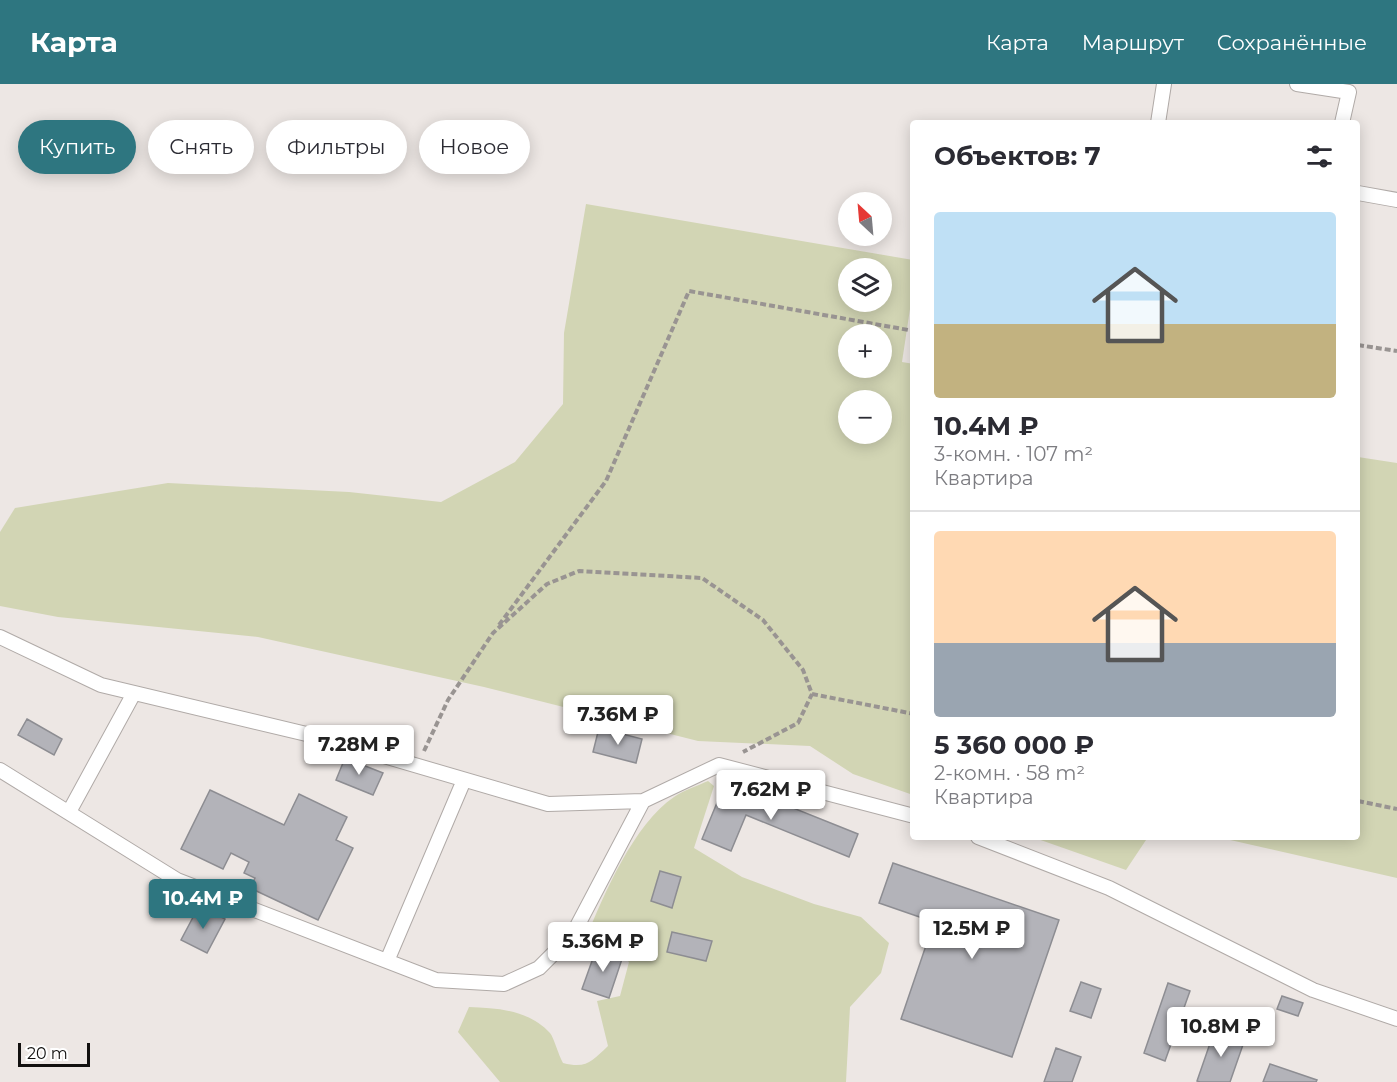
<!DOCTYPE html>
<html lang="ru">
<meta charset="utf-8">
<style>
:root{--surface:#fff;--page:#f7f7f7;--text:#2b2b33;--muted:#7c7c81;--line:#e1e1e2;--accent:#2e7680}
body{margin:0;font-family:Montserrat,sans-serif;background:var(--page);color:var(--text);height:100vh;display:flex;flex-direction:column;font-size:22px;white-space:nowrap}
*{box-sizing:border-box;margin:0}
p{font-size:20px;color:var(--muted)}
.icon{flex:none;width:33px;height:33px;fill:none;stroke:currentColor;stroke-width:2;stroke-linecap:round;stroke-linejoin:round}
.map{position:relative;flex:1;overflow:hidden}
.details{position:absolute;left:910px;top:36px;width:450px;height:720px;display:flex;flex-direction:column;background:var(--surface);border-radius:6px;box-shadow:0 3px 15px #0003}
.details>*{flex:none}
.banner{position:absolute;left:18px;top:36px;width:570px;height:54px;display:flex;gap:12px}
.needle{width:39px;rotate:334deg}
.controls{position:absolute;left:838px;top:108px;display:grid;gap:12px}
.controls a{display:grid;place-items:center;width:54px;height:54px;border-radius:50%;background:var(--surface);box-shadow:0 3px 15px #0003;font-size:30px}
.scale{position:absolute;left:18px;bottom:15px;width:72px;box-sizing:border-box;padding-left:6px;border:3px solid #12100f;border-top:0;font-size:16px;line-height:21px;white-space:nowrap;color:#12100f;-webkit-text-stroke:4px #fff;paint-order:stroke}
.price{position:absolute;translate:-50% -51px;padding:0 14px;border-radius:6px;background:#fff;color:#222;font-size:20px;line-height:39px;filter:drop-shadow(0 2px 3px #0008)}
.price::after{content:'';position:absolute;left:50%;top:36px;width:18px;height:14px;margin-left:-9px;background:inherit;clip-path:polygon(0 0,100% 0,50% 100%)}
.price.on{background:var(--accent);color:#fff}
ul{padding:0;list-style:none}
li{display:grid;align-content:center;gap:12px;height:318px;padding:0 24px}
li+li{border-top:2px solid var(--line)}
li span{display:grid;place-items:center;height:186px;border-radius:6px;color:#555}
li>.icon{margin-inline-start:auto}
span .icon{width:108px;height:108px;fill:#fffc;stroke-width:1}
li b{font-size:26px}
h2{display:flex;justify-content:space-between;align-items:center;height:72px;padding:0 24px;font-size:26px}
.pill{padding:0 21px;border-radius:27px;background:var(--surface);box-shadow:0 3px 15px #0003;font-size:21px;line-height:54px}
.pill.on{background:var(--accent);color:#fff}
header{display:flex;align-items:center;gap:36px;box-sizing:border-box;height:84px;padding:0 30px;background:var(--accent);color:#fff}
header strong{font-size:28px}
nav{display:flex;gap:33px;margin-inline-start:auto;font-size:21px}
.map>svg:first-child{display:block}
.green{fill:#d2d5b4;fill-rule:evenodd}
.building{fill:#b3b3b9;stroke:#8d8d92;stroke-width:1.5}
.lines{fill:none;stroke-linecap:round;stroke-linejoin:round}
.lane-casing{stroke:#b0aaa7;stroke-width:16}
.path{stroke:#999492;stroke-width:4;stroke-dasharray:6 3;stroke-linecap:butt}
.lane{stroke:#fff;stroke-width:14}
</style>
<header>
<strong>Карта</strong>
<nav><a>Карта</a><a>Маршрут</a><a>Сохранённые</a></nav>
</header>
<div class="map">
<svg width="1397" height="998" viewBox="0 0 1397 998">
<rect width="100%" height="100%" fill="#ede7e4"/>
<!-- green -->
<path class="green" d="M586 120 913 176V205L902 278 914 280 913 711 853 690 810 662 698 657 484 603 258 553 58 533 0 522V448L15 424 168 399 349 408 441 418 515 378 563 320 564 249ZM849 184H882V218H849ZM882 250V284H849V250ZM849 316H882V350H849Z
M1358 373 1397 379V794L1217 753H1358Z
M708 697 714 702 694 764 742 793 814 820 861 833 889 859 881 889 850 923 846 998H500L458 948 469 923C498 924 529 926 550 949 554 954 558 970 563 979 587 985 592 977 608 962L597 917 620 912 629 878 606 856 586 854C604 810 634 740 674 713 684 706 697 702 708 697Z
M1032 753H1148L1126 786Z"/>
<!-- building -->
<path class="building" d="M27 635 62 655 54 671 18 651Z
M599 644 642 655 636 679 593 668Z
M345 674 383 689 373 711 336 696Z
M726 697 858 750 849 773 746 731 731 767 702 755Z
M210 706 284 741 299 710 347 733 336 756 353 764 318 836 250 804 255 794 244 789 249 778 231 769 223 785 181 765Z
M893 779 1059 836 1012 973 901 935 934 838 879 819Z
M660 787 681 793 672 824 651 817Z
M199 822 225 835 207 869 181 856Z
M672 848 712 857 706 877 667 868Z
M597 863 623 872 609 914 582 905Z
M1081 898 1101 905 1091 934 1070 927Z
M1168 899 1190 907 1165 977 1144 969Z
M1282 912 1303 919 1298 932 1277 925Z
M1215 945 1245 955 1230 998H1200L1197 997Z
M1056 964 1081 973 1072 998H1044Z
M1270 980 1317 996 1316 998H1263Z"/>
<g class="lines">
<!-- lane casing -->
<g class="lane-casing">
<path id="lane" d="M1297 0 1349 8 1342 39
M1158 39 1164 0
M1358 109 1397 116
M0 553 101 601 319 653 548 720 643 717 719 681 914 732
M0 686 177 796 436 896 504 900 539 884 573 850 643 717
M69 728 134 609
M978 753 1109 804 1313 906 1397 935
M387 877 464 696"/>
</g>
<!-- path -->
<path class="path" d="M1358 261 1397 267
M499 541 606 397 689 207 914 247
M812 610 914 630
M424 667 448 616 493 549 547 500 579 487 702 494 763 536 803 586 812 610 798 639 743 668
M1358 717 1397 725"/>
<!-- lane -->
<use href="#lane" class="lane"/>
</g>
</svg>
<div class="controls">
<a><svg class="needle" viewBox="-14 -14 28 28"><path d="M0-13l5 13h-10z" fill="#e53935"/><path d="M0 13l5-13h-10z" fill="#7c7c81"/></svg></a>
<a><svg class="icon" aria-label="layers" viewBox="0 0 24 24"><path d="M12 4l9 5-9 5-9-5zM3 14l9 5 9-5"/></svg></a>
<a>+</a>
<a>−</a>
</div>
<div class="scale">20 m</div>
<b class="price" style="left:618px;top:662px">7.36M ₽</b>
<b class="price" style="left:359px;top:692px">7.28M ₽</b>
<b class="price" style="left:771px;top:737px">7.62M ₽</b>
<b class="price on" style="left:203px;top:846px">10.4M ₽</b>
<b class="price" style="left:972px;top:876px">12.5M ₽</b>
<b class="price" style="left:603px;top:889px">5.36M ₽</b>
<b class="price" style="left:1221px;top:974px">10.8M ₽</b>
<div class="banner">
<a class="pill on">Купить</a>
<a class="pill">Снять</a>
<a class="pill">Фильтры</a>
<a class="pill">Новое</a>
</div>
<section class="details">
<h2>Объектов: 7<svg class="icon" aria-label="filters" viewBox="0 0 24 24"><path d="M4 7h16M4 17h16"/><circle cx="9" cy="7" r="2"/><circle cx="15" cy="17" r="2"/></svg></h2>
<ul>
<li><span style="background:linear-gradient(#bfe0f5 60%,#c2b280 0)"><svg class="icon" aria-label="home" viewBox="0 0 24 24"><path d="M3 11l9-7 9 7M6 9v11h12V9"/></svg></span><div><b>10.4M ₽</b><p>3-комн. · 107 m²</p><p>Квартира</p></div></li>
<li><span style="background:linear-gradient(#ffd9b3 60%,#9aa5b1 0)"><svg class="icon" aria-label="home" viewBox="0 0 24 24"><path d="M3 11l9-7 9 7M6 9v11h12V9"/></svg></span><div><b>5 360 000 ₽</b><p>2-комн. · 58 m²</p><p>Квартира</p></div></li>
</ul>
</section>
</div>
